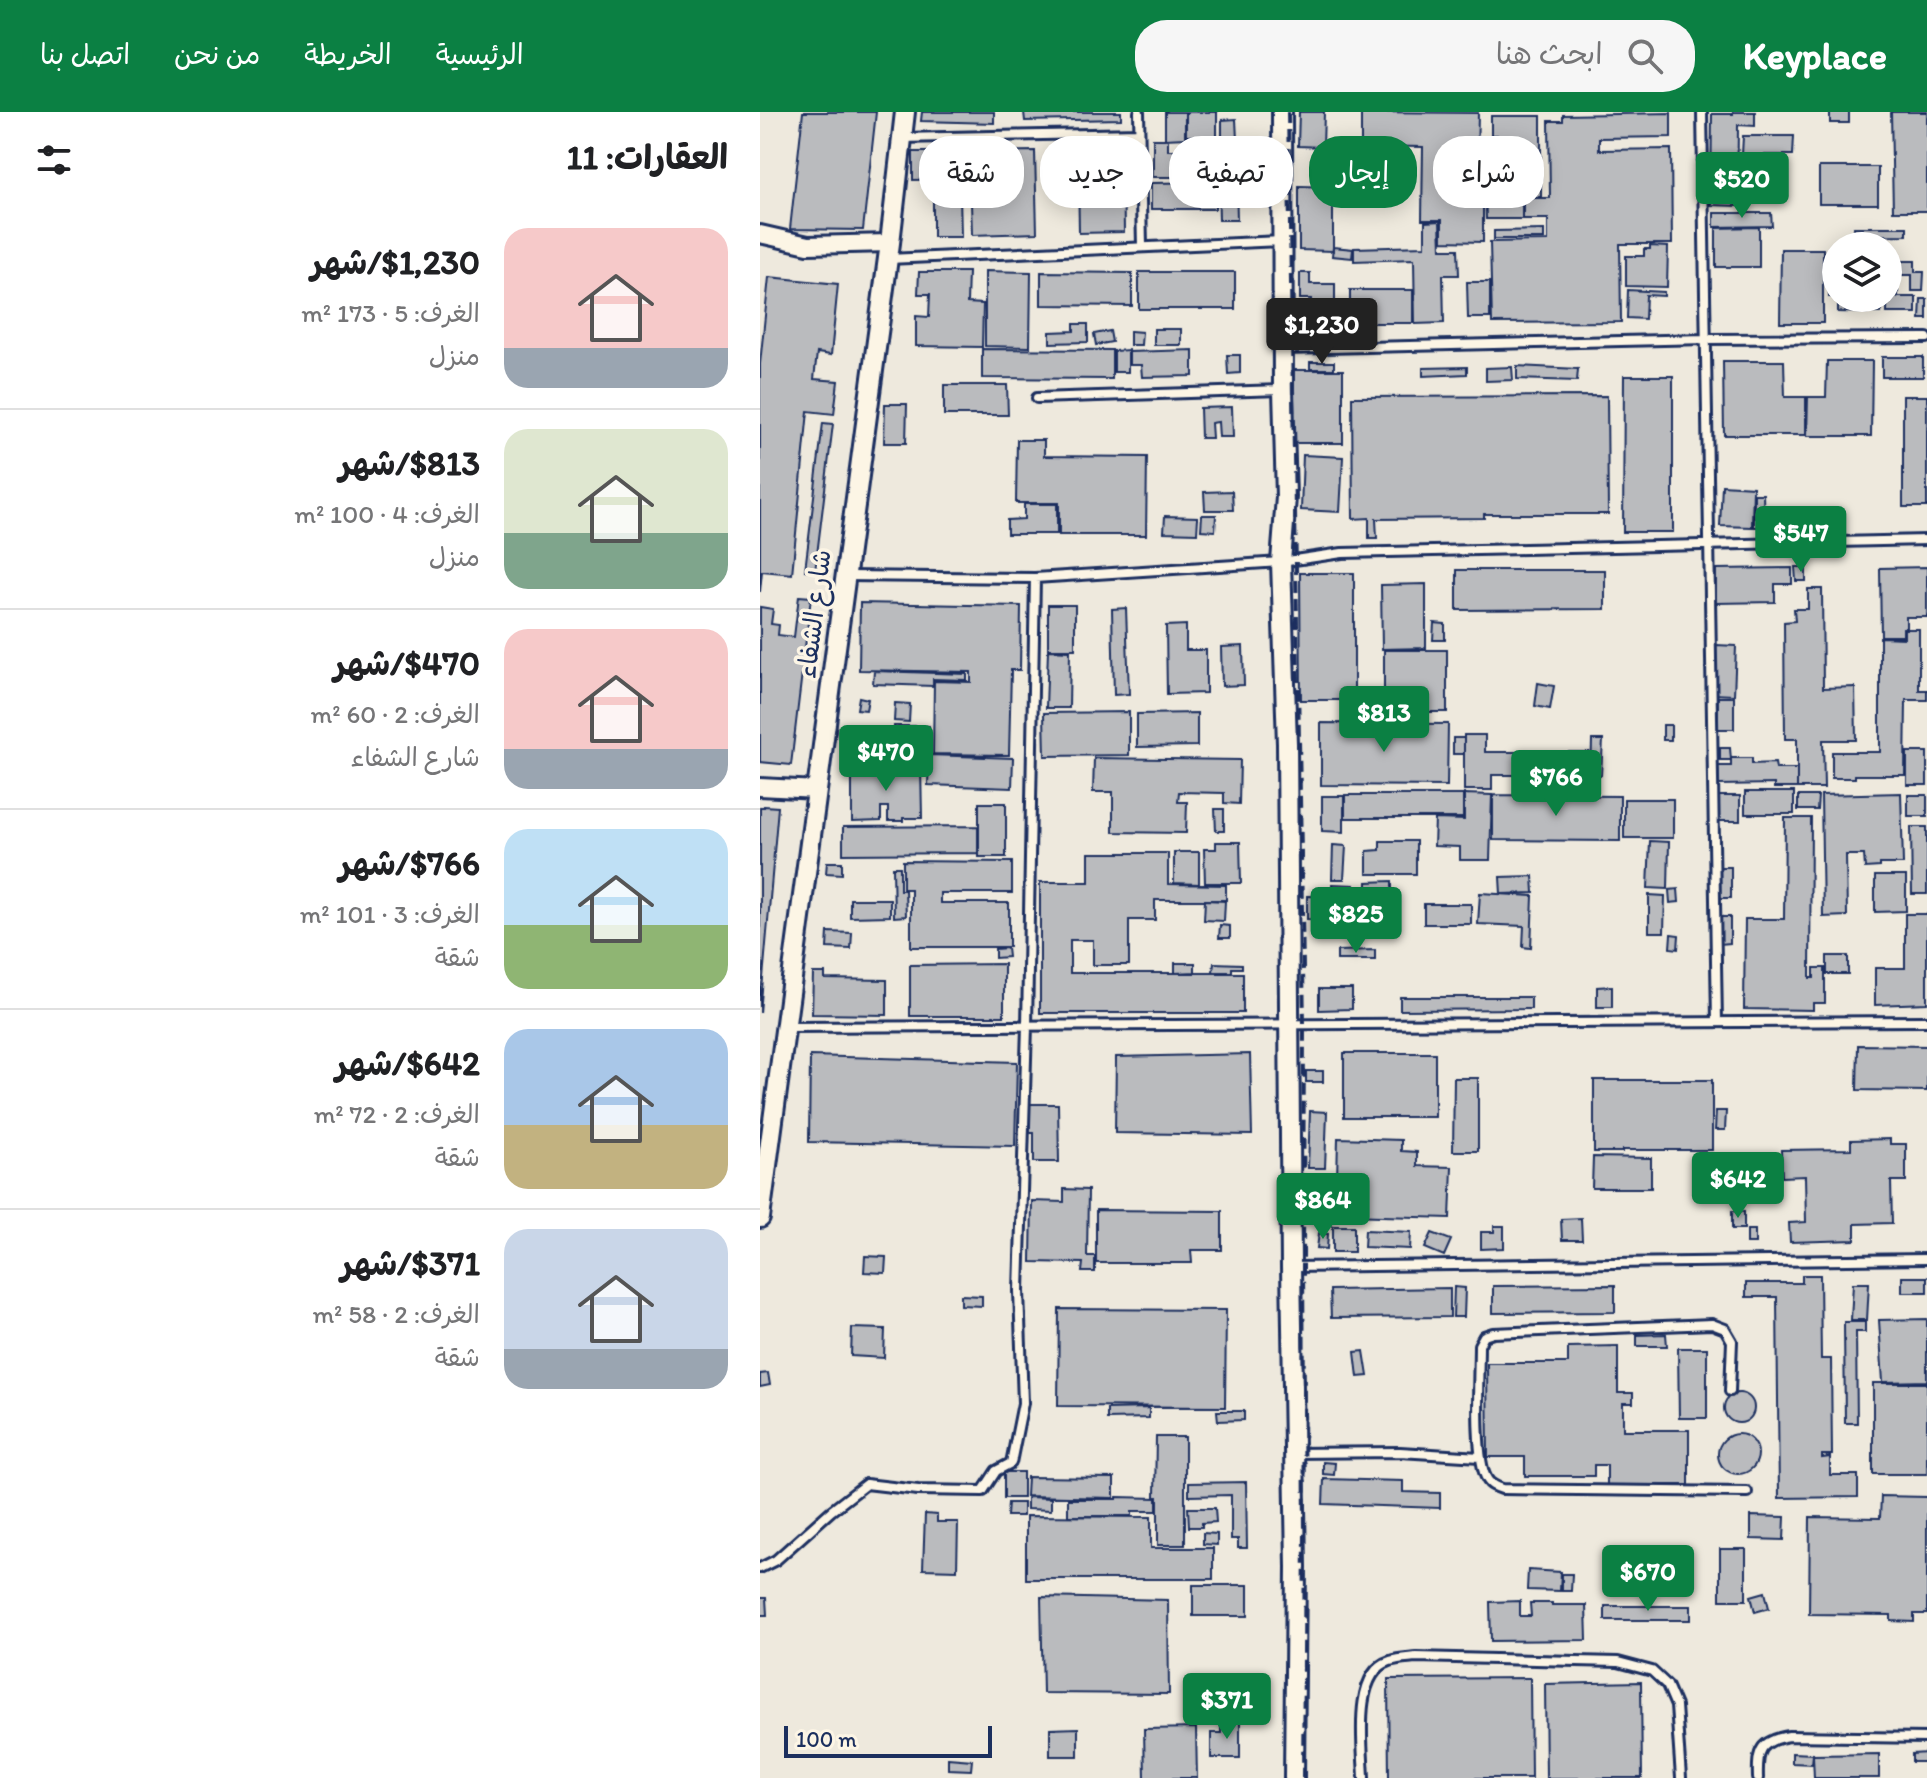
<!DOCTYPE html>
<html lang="ar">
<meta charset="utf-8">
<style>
:root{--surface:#fff;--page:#f6f6f6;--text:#202124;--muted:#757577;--line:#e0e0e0;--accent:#0b8043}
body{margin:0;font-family:Itim,"Playpen Sans Arabic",sans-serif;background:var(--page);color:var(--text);direction:rtl;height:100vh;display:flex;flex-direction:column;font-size:30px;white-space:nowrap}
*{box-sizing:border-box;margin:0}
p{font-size:26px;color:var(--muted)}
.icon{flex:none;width:44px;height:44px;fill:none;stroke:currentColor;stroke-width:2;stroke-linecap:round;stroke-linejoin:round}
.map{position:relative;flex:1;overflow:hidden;direction:ltr}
.sheet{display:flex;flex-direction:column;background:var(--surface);width:760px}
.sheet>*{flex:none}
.banner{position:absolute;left:24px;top:24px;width:760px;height:72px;direction:rtl;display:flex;gap:16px}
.controls{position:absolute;left:1062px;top:120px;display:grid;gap:16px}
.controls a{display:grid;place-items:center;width:80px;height:80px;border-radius:50%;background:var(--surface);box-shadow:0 4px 20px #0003;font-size:40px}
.scale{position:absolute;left:24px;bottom:20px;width:208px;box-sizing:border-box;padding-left:8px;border:4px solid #1b2f5e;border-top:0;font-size:22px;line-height:28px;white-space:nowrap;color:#1b2f5e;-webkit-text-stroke:6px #fcf5e5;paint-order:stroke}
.price{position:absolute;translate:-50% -68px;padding:0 18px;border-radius:8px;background:var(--accent);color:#fff;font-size:26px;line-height:52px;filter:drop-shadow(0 2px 4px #0008)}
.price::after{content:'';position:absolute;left:50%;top:48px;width:24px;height:18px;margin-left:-12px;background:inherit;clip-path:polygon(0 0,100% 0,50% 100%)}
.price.current{background:#222;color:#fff}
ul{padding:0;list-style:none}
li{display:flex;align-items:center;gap:24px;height:200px;padding:0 32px}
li+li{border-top:2px solid var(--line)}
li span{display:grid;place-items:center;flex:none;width:224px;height:160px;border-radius:24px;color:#555}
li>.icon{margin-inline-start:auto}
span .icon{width:96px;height:96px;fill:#fffc;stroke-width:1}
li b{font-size:34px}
h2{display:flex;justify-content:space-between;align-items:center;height:96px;padding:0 32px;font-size:34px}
.tag{padding:0 28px;border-radius:32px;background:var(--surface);box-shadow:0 4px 20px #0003;font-size:28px;line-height:72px}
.tag.current{background:var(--accent);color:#fff}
header{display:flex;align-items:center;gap:48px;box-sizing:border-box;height:112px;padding:0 40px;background:var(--accent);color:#fff}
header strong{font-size:38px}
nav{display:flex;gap:44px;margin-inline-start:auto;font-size:28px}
.search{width:560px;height:72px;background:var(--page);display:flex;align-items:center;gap:20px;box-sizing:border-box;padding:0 28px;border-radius:32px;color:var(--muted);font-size:30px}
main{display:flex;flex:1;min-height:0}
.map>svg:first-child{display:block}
.building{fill:#babbbe;stroke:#1b2f5e;stroke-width:2}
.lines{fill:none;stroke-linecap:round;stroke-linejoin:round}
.service-casing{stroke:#1b2f5e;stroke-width:14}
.minor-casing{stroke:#1b2f5e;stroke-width:22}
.tertiary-casing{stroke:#1b2f5e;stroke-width:24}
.service{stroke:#fcf5e5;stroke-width:8}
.minor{stroke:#fcf5e5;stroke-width:16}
.tertiary{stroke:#fcf5e5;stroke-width:18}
.rail{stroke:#1b2f5e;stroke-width:4;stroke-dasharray:12 6;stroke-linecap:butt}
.labels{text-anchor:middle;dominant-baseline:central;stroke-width:7;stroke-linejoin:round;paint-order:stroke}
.street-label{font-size:26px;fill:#1b2f5e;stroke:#fcf5e5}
</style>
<header>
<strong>Keyplace</strong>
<div class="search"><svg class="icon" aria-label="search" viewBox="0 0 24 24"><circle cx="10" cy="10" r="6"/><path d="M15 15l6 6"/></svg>ابحث هنا</div>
<nav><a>الرئيسية</a><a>الخريطة</a><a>من نحن</a><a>اتصل بنا</a></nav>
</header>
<main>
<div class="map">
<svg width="1167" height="1666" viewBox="0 0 1167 1666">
<rect width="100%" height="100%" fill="#eee9dd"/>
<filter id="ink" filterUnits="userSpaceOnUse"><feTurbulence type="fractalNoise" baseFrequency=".0125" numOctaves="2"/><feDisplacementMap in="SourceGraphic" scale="16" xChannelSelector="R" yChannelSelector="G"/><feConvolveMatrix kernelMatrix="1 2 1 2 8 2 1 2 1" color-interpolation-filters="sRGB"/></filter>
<g filter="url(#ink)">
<!-- building -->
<path class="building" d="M43 0H116L103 118 30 117Z
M162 0H234V11L161 9Z
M264 0H361V7L265 9Z
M405 0H425V26L405 27Z
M426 0H457V24H426Z
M539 0H564L563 35 538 34Z
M601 0 718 1 716 88H723V130L682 129V108H662L663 35 601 34Z
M973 0H995V14L978 13 977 94 951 93 952 2H973Z
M1070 0H1089V11H1070Z
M1131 0H1167V99H1133Z
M911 1V25L839 26V38L911 37 912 132H860L861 210 732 211 730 130 788 129V107H763V86H790L789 9H803V3Z
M731 4H781V85H762V107H726L725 76H737V23H731Z
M476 7 477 28H462V8Z
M983 24H1034L1033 43H982Z
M393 27H408V38H475V65H393Z
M363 29 364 54H344V30Z
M321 31H339V45H322Z
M275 39 277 121 212 123 210 58H222L221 40Z
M153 40H200V67L153 68Z
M1059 55H1118V92H1059Z
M363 56 364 120 319 121 318 57Z
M476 69 477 108H459L458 70Z
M455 70V97H391V71Z
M539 74 573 75V139L539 138Z
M173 82H200L201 125H173Z
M954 101H1011L1012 114 954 115Z
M680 109 681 137H698L699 163H683L684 211 655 212 654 147 594 149V136L665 134V110Z
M999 115V155H956V116Z
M1094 115H1147V123L1094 124Z
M784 118V127H734V119Z
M890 134 908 135 907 175 866 174V144H884V137H890Z
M573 135 593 137 592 146 572 144Z
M1021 137H1063V211H1020Z
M1069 138H1076V185H1069Z
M1128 149H1155V160H1164L1163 179H1152V163H1138V185H1156V201H1127Z
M225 159 271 160 270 235 225 234Z
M159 160H208L207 191 223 192 222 235 156 234V204L169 205 170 182H158Z
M281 160 372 161V194L281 193Z
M379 160H475V197H379Z
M540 161H550V172H575V212H541V198H551V187H540Z
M9 165 78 172 71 243 57 241 54 267 78 269 74 302 48 299 32 462 2 459 0 480V252Z
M707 170H730V206H708Z
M590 178H653V211H590Z
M868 178 904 180V184L886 183 885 207 867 206Z
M1078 186H1122L1121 201 1078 200Z
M1161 187H1167V207H1160Z
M314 212H328V230L290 231V220L314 219Z
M394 217H421V233H394Z
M350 219 352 230 336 233 334 222Z
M370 219 382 220 381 233H370Z
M222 237 352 238V267L222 266Z
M368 238V260H354V239Z
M433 238V264L382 265 381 253H369V240Z
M467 243H480V261L468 262Z
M1122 245H1163V265H1122Z
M963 249H1024L1025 285H1046V323H964Z
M1067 249H1112L1111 324H1047L1048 285H1066Z
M550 250H574V257H550Z
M757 254 818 257 817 269 757 267Z
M707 255V262L663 264V256Z
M752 255 753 268 726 269V256Z
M534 258H583V331H534Z
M864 264H913V420H863Z
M184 273H247L248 303H184Z
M847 284 848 402H724V406L616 407 617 426H609V406L593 407 592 285Z
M1143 284H1167V395H1143Z
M125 292H147L146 331H124Z
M472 295 473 325H459L458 310 451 311 452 326H441L440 296Z
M63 311 73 312 55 459 45 458Z
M257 328H284V344L387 345 386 423H299V391H256Z
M543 343 583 345 580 400 541 398Z
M962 373 993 375 992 415 960 414Z
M472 379 473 398H445L444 380Z
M994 382H1003L1004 415H994Z
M264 392H297V422H247V408L264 407Z
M442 403H456L455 419 441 418Z
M405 404 438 405 437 421 404 420Z
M1035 455H1046V469H1036Z
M1167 455V505H1146V516H1143V524H1121L1120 456Z
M1032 456V472H1015V490L956 491V457Z
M697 458H845V497L697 498Z
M540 461H594V588H541Z
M666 472V536L622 537 621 473Z
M1048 477H1062L1063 576 1095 575 1096 628H1063L1064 676H1037V627H1025L1024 510 1035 509 1034 497H1048Z
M39 484 51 485 31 653 0 650V495L13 497 11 512 19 513 18 523 34 525Z
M100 491 261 494 260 558H251L249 643 173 642 174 569 211 570V560L99 558Z
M288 493H315V537H288Z
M366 496 369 582 354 583 352 497Z
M674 511 685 512V528H673Z
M426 513V538H446V581L407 582 406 514Z
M1144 517H1159V578H1167V588H1146L1145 663H1095V666H1072V640H1120V525L1144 526Z
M956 533 976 534 974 583 953 582Z
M483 534 484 573 462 574 461 535Z
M288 538 310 539 309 596H286Z
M624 538H687V600H624Z
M114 559 207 562V568L173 567V574L113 572Z
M778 571 794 574 790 597 775 594Z
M99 585 108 587 106 598 97 597Z
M958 585H974V617H958Z
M135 591 150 592 149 610 134 609Z
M369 600V643L285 644 284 601Z
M437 601V634L377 635V602Z
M561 611 688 612 687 674 561 673Z
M903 613H911V628H903Z
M134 614H169V636H134Z
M112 618 128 619V632H112Z
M704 623H725V640H830V669H812V663H732V678H704Z
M693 626H704V642H693Z
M832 628H843L841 663H831Z
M960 636H970L971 648H960Z
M1147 640H1167V673H1147Z
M169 643 253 646 252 676 168 673Z
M334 646 480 648 479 692 464 691V681L419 680 418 690H427L426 721 353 720V680H333Z
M971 646H992V652L1015 651 1016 657H1037V676H1014V672L959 673 958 654H971Z
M92 655H161L162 706H143V709H128V695H121V709L92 710Z
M985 680H1034V702H985Z
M1141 681 1143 752H1120V755L1105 756 1104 743H1086L1087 804 1063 805 1061 683Z
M704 682 732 683 730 748H700V735L674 734 675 707 704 708Z
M585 683H703V706H585Z
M733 683 860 684V729L733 728Z
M1148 683H1167V704H1148Z
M562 684H584V720L562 719Z
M955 684H980V709H955Z
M1038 684H1058L1057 698H1038Z
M864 687H913V726H864Z
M219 691H246V745H219Z
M4 694 18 695 0 901V695H4Z
M455 697H464V719H456Z
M1025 706H1051L1050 866H1054V856H1065V891H1053V898L984 897 985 807H1024Z
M218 714V741L83 742V715Z
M1151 715H1167V782H1152Z
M620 729H656V762H607V739L620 738Z
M890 729 909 730 908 777 888 776Z
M456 730H480L481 771H445L444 737H456Z
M573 733 586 734 584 767H572Z
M414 740H439V772L414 771Z
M329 741H408V772L466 773V788H395V808H369V853H333V828H310V861H483V901H280V770H329Z
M143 749 252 750V781H180V791H249V835H151V777H143Z
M67 750H82V762L66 761Z
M133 755H140V778H145L146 804 134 805Z
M958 755H971V786H958Z
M773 764 774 781 741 782 740 765Z
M1115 764H1146V799L1115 800Z
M632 769V781L607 782V770Z
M572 772 594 773 593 784H572Z
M918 777 919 790 910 791 909 778Z
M720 781 773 784 771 836 763 835 764 814 718 812Z
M889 783 905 784 904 820H889Z
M547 784 631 785V808L547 807Z
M90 787H130V804L90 805Z
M445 788 465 789 464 809 444 808Z
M664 792H711V812H664Z
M1145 802H1167V891L1115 893V856H1145Z
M959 805H970V831L960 832Z
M460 813 470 814V826H459Z
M68 820 92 821 91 837 67 836Z
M911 822 919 823 918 837 910 836Z
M247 836 248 845 235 846V837Z
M615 838V848H577V839Z
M1067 844H1088V862H1067Z
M415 851H435V860L415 861Z
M454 851 482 852V856H472V860H453Z
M244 852V904H150V853Z
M53 861H65V867L127 868V903L52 902Z
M852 874V895H837V875Z
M559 877H592V897L559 898Z
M640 885H771V897L640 898Z
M1098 933 1167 934V979L1097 978Z
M584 941H675V1005H584Z
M490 942 492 1023 355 1021 356 945Z
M50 944 257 950 255 1034 49 1030Z
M546 959H563V970H546Z
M694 966H718V1039H693Z
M834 968H952V1038H862V1040H834Z
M270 992H298L299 1050H274V1021H270Z
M550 999 567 1000 565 1056H548Z
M956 999H966L965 1018H955Z
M578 1026 641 1028V1039L657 1040V1054L692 1055 690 1106 554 1102 555 1067 577 1068Z
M1130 1027V1032H1146V1069H1131L1132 1111 1095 1112V1128L1030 1130 1029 1111 1046 1110 1045 1064 1022 1065 1021 1038 1091 1037V1028Z
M833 1045 891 1046V1076H832Z
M973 1049H985L984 1073H972Z
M304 1077 328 1078 327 1144H335V1160H322L323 1151 271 1150 272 1089 304 1090Z
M336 1098 462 1099V1138H431L432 1151H336Z
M972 1099 984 1100V1117H972Z
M821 1106 822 1128H802L801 1107Z
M573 1114H594V1140H573Z
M734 1114H744V1136L721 1137V1120H734Z
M605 1118 651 1120 650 1137 604 1135Z
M987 1118H995V1131H987Z
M559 1121 568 1122 567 1137 557 1136Z
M672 1121 691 1128 684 1144 665 1136Z
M105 1144 126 1145 125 1161 104 1160Z
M1042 1163H1060L1061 1247H1071L1072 1343H1062V1346L1070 1345V1363H1098V1385L1019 1386 1017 1185H986V1171H1042Z
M1142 1165H1167V1180H1142Z
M1093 1171H1109L1107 1208H1091Z
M855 1173V1200L733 1201V1174Z
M694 1175 705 1176 704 1205H693Z
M690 1176V1205L571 1206 570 1178Z
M201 1183 222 1184V1194L201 1193Z
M299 1197 466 1198 465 1295 298 1294Z
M1167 1207V1269L1123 1270 1119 1208Z
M1084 1210H1105V1220H1096L1097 1311H1085Z
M92 1216 125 1217 124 1246 91 1244Z
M906 1222 907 1234H877V1223Z
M858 1234V1281H873V1291H863V1318H929V1373H847V1353H834V1364H765V1345H728L727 1251H808V1235Z
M918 1236H947V1306H919Z
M604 1239 608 1264 598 1265 595 1240Z
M8 1261 10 1273 0 1275V1262Z
M1113 1271H1167V1362H1113Z
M964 1296a15 15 0 1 1 30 0a15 15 0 1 1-30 0Z
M389 1296V1306L347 1307V1297Z
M457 1299H484V1308L458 1309Z
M958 1342a20 20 0 1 1 40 0a20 20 0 1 1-40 0Z
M396 1325H425V1433H398V1385H395Z
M563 1350 575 1351 574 1363 563 1362Z
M244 1360H263V1386H244Z
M267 1365 354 1366V1386L266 1384Z
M564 1367 643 1369V1380L680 1381V1396L563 1392Z
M486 1370 487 1436H478V1427H471V1383L429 1384V1371Z
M1121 1384 1167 1385V1502H1154V1510L1131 1509V1503L1049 1502 1050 1405 1120 1406Z
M267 1385 291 1386V1398L267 1397Z
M357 1385 397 1386V1399H372V1404H308V1387H357Z
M248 1391H263V1404H247Z
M428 1396H455L456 1410 442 1411V1415H429Z
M165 1402 177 1403V1410H198L197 1458 163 1457Z
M266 1404 391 1405V1436H453V1467H266Z
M991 1404 1025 1405 1024 1428 991 1427Z
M443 1421 457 1422V1433L443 1432Z
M960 1437H986V1488H960Z
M768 1458 801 1460 800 1479 767 1478Z
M802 1462H812L811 1479H802Z
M433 1473H488V1504H433Z
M1005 1480 1009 1496 995 1500 991 1484Z
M281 1485 408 1488 409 1582 283 1581Z
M0 1486H6L7 1503H0Z
M760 1489V1504H771L770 1491H792V1493H826L827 1528 731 1529 730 1490Z
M845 1494H931V1508H845Z
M770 1566 771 1666H629L628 1567Z
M881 1570 882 1666H786L785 1572Z
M461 1609H480V1646H451V1621H461Z
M318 1616V1644H290V1617Z
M436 1616 437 1666H385L384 1617Z
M1032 1641 1053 1642 1052 1652 1032 1651Z
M1167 1641V1650H1152V1642Z
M1119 1642V1666H1054L1053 1643Z
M188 1646 212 1648 211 1658 188 1657Z"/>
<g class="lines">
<!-- service casing -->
<g class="service-casing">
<path id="service" d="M379 0 382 134
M942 0 957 910
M141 26 379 21
M128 147 522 129
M524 237 946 227 1167 226
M277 286 522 278
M86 464 275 466 521 450 582 441 1167 428
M25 915 1167 909
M532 1155 1167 1147
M970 1279 972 1229 965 1217 952 1212 733 1221 724 1224 719 1233C719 1260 714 1347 727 1367 730 1373 736 1375 742 1377L987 1380
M534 1341 640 1340 720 1345
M0 1456 16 1448 71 1399 106 1372 158 1378 223 1379 236 1359 251 1351 263 1291 259 1179 267 914 275 466
M604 1666C603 1634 592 1561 630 1549 638 1546 648 1546 656 1545L858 1550 892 1559 907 1573 916 1594 921 1666
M998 1666C997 1638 1000 1629 1029 1624L1167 1626"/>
</g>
<!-- minor casing -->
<g class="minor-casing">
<path id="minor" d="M0 122 48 133 130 131
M0 675 57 678"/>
</g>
<!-- tertiary casing -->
<g class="tertiary-casing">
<path id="tertiary" d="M522 0 523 278 526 385 521 450 527 632 531 1155 536 1455 534 1666
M0 1106 130 131 145 0"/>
</g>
<!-- service -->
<use href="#service" class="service"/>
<!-- minor -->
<use href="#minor" class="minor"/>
<!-- tertiary -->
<use href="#tertiary" class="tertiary"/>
<!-- rail -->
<path class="rail" d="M528 0 544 913 543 1156 545 1419 543 1666"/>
</g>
</g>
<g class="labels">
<!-- street labels -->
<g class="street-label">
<text transform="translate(54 502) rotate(-83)">شارع الشفاء</text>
</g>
</g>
</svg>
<div class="controls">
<a><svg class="icon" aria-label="layers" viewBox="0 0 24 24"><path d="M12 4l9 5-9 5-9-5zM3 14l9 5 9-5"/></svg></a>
</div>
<div class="scale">100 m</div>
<b class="price" style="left:982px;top:108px">$520</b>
<b class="price current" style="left:562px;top:254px">$1,230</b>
<b class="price" style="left:1041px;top:462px">$547</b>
<b class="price" style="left:624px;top:642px">$813</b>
<b class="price" style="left:126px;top:681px">$470</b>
<b class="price" style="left:796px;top:706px">$766</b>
<b class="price" style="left:596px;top:843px">$825</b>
<b class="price" style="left:978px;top:1108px">$642</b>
<b class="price" style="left:563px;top:1129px">$864</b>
<b class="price" style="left:888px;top:1501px">$670</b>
<b class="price" style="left:467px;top:1629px">$371</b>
<div class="banner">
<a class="tag">شراء</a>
<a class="tag current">إيجار</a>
<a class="tag">تصفية</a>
<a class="tag">جديد</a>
<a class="tag">شقة</a>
</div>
</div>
<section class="sheet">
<h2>العقارات: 11<svg class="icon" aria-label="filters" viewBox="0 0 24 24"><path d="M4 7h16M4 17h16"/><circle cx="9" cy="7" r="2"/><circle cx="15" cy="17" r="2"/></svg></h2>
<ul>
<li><span style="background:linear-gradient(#f6c9c9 75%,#9aa5b1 0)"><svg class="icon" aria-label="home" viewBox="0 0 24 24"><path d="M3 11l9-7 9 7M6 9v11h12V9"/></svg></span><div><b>$1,230/شهر</b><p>الغرف: 5 · 173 m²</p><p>منزل</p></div></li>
<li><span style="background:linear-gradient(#dfe7d0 65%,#7fa58c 0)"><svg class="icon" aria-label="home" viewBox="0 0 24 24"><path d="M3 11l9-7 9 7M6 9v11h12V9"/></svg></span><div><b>$813/شهر</b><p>الغرف: 4 · 100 m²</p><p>منزل</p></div></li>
<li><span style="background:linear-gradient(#f6c9c9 75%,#9aa5b1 0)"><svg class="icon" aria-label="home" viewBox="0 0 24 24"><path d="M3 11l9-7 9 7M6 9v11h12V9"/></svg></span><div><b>$470/شهر</b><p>الغرف: 2 · 60 m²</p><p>شارع الشفاء</p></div></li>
<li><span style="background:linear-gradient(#bfe0f5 60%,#8fb573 0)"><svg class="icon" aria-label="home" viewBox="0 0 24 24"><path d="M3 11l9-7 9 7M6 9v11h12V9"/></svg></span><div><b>$766/شهر</b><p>الغرف: 3 · 101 m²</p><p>شقة</p></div></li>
<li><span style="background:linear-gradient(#a9c7e8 60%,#c2b280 0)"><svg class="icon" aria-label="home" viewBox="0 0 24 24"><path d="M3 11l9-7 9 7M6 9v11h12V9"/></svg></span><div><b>$642/شهر</b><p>الغرف: 2 · 72 m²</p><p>شقة</p></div></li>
<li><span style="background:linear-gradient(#c9d6e8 75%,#9aa5b1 0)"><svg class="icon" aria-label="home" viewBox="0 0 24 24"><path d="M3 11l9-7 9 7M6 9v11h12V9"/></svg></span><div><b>$371/شهر</b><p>الغرف: 2 · 58 m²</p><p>شقة</p></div></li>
</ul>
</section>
</main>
